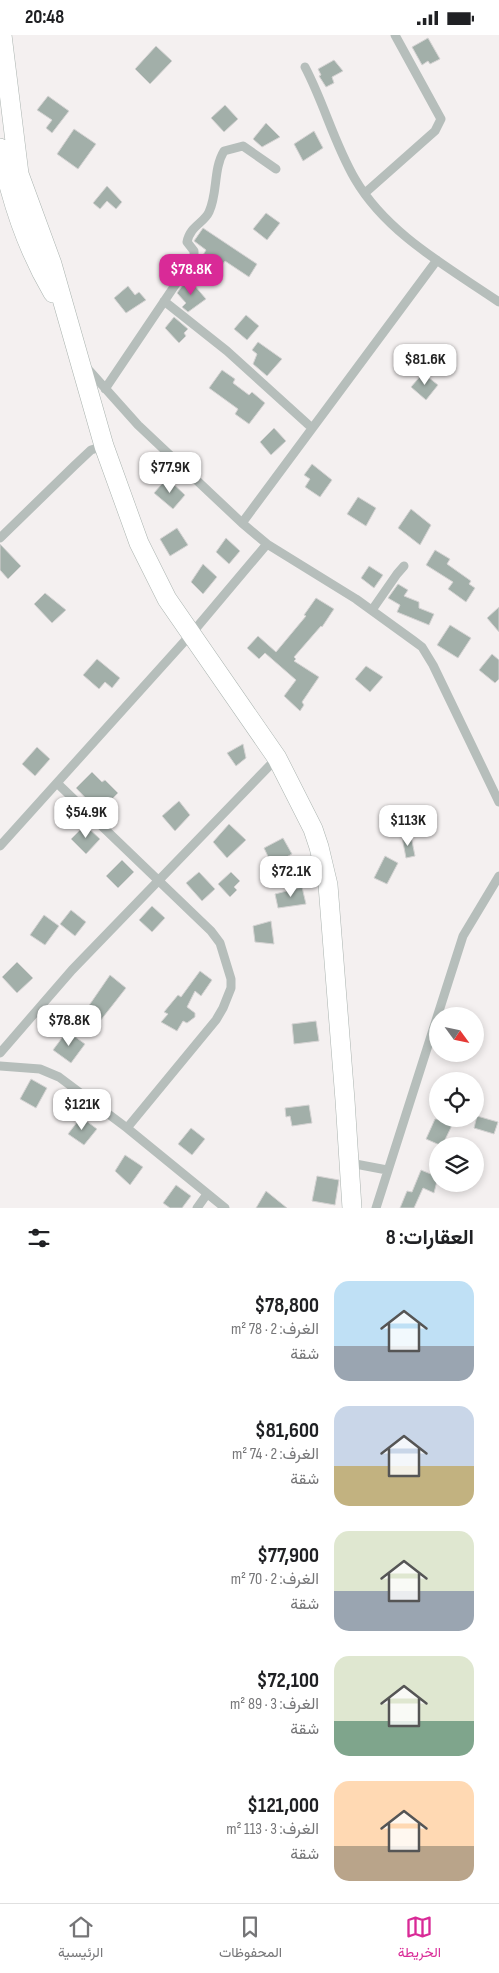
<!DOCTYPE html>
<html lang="ar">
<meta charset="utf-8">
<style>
:root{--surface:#fff;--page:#f6f6f6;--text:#202124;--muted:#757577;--line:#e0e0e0;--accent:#d92a97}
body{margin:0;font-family:"Sofia Sans Condensed",Vazirmatn,sans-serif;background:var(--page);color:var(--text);direction:rtl;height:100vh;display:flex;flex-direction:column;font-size:19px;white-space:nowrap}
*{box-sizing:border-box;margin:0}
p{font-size:16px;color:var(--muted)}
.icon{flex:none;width:28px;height:28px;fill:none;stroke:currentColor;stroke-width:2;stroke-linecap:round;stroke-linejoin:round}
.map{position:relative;height:1173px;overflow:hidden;direction:ltr}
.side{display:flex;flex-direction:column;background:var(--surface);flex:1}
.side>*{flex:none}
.needle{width:32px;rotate:123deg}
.buttons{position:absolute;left:429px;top:972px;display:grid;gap:10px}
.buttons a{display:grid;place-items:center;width:55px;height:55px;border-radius:50%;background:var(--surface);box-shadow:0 2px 8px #0003;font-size:25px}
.price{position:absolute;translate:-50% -42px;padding:0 11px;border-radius:10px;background:#fff;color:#222;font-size:16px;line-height:32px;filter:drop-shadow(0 1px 2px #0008)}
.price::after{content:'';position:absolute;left:50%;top:30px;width:15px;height:11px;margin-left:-8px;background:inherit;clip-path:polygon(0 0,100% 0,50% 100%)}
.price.active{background:var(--accent);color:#fff}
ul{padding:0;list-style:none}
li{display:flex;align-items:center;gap:15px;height:125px;padding:0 25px}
li span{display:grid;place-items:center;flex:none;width:140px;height:100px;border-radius:15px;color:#555}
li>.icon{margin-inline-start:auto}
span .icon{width:60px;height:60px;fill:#fffc;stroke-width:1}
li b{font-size:21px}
h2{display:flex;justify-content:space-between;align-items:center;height:60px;padding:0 25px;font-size:21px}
.status{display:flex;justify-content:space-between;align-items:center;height:35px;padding:0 25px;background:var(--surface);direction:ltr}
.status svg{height:14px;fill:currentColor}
.dock{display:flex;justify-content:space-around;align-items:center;height:70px;border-top:1px solid var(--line);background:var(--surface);font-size:14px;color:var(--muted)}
.dock a{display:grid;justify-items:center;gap:2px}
.dock .active{color:var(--accent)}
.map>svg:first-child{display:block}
.building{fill:#a2afa9;stroke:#d5d3d3}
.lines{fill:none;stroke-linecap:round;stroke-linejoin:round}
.major-casing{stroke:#aab3af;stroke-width:20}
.minor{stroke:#b6bebb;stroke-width:9}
.major{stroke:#fff;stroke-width:19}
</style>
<div class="status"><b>20:48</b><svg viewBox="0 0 49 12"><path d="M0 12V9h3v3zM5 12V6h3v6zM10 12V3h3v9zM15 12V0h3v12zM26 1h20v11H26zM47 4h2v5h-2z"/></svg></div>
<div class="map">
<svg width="499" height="1173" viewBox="0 0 499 1173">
<rect width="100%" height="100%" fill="#f4f0f0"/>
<!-- building -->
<path class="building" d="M428 3 440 24 430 29 428 26 422 30 412 12Z
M156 11 172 26 150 49 135 34Z
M334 25 343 36 332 42 334 48 326 52 319 41 321 40 318 34Z
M48 61 69 76 52 98 46 93 52 85 37 75Z
M225 70 238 84 224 97 211 83Z
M266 88 280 102 262 112 253 104Z
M74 94 96 109 78 134 57 119Z
M314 96 323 113 303 126 294 109Z
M107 151 122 167 116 174 107 166 100 174 93 168Z
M266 178 280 188 267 205 253 194Z
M203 193 257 229 249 242 225 226 210 247 194 235 206 215 194 206Z
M188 243 206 264 188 277 182 272 186 268 177 258Z
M128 251 135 260 139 257 146 265 126 278 114 263Z
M246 280 259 291 247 305 234 294Z
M174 282 188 294 184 298 186 301 179 308 165 293Z
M258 307 282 324 267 341 253 329 257 319 252 315Z
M222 335 235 344 233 348 249 360 252 357 265 368 249 389 235 379 238 374 209 353Z
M423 338 438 350 426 365 411 352Z
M274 393 286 406 271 420 260 407Z
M312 429 332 445 320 462 305 452 310 444 304 440Z
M167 443 185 460 173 474 154 458Z
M358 462 376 473 366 491 347 479Z
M411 474 431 490 420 510 398 493Z
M177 493 188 510 170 521 160 504Z
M226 503 240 516 229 529 216 517Z
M0 509 21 531 8 544 0 535Z
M435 515 450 524 447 529 471 546 469 549 475 553 466 567 448 554 453 547 426 530Z
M203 529 217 542 203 559 191 547Z
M369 531 383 540 374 553 361 543Z
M398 549 408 555 404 561 419 567V573L434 579 429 590 397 577 400 570 388 563Z
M45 558 66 575 52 588 34 569Z
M316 563 334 574 322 592 321 591 294 622 296 624 294 626 319 642 302 667 304 670 300 676 284 661 296 645 265 618 259 624 247 613 258 601 276 617 306 581 304 580Z
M499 572V597L487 583Z
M450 590 471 603 458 623 437 610Z
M492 619 499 625V644L495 648 479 635Z
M97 624 120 643 112 653 105 647 99 654 83 640Z
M366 631 383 642 370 657 355 644Z
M243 709 246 723 236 731 227 718Z
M37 712 50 724 35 741 22 729Z
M92 737 102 747 105 745 118 758 99 777 76 753Z
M179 766 190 780 175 796 162 781Z
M229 789 246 805 227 823 213 807Z
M85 790 100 804 86 819 71 804Z
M411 801 415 821 406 823 402 802Z
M283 803 292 819 272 830 264 813Z
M385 821 398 828 387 849 374 843Z
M122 825 134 837 118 853 106 841Z
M199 837 215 854 202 866 186 848Z
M231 837 240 846 234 852 237 855 230 862 218 849Z
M302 852 306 869 278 873 275 859Z
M152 871 165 883 152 897 139 885Z
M71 875 86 887 75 901 60 889Z
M44 880 59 891 45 910 30 900Z
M271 886 274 909 255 907 253 891Z
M17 927 33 943 17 958 2 942Z
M200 936 212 945 201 961 195 956 187 972 195 978V982L187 988 183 986 177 996 161 987 168 979 164 977 178 960 181 962Z
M110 940 126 953 93 995 79 985Z
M316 986 319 1006 294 1009 292 989Z
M67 996 85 1009 71 1028 53 1015Z
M31 1044 47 1053 36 1073 20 1064Z
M309 1070 312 1088 292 1091 290 1081 286 1082 285 1073Z
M477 1081 498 1087 494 1099 474 1093Z
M81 1082 97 1094 84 1110 68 1099Z
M435 1084H455L442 1111 426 1104Z
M191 1093 205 1104 192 1120 178 1109Z
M125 1120 143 1132 130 1150 115 1136Z
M421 1135 438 1142 434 1158 423 1153 414 1173H400L407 1156 412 1157Z
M317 1141 339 1145 335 1170 312 1166Z
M176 1150 191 1161 182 1173H170L163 1168Z
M266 1156 287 1173H256Z"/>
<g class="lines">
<!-- major casing -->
<g class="major-casing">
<path id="major" d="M2 0 19 139 52 229 104 411 139 508 167 564 277 723 313 794 319 812 328 850 345 1065 352 1173
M0 113C11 165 26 212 53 258"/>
</g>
<!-- minor -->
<path class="minor" d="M305 32C324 68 334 108 355 144 387 199 448 232 499 267
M365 158 435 96 441 84 395 0
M164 266 227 316 312 393
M87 333 138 390 242 488 267 509 356 564 414 606 422 612 433 630 499 767
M105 354 194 222V216L187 207C190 191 204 188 209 177 218 158 213 134 224 116L243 111 276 134
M242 488 437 225
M0 503 74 431 91 415 104 411
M372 575 397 539 404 531
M58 749 211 896 220 908 231 944V953L223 973 216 985 127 1093
M0 811 192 598 267 509
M0 1018 72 935 277 723
M0 1031 40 1034 59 1042 127 1093 225 1173
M350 1128 387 1135
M197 1173 207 1159
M376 1173 463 901 499 841"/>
<!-- major -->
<use href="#major" class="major"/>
</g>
</svg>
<div class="buttons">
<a><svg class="needle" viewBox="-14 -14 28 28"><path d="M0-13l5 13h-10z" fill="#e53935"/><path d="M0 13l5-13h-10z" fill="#757577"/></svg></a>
<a><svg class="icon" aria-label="locate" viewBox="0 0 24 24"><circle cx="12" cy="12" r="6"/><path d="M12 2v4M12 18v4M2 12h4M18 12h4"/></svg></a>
<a><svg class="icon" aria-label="layers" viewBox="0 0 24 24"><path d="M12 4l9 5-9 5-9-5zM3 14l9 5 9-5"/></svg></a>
</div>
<b class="price active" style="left:191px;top:261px">$78.8K</b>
<b class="price" style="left:425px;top:351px">$81.6K</b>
<b class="price" style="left:170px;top:459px">$77.9K</b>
<b class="price" style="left:86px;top:804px">$54.9K</b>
<b class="price" style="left:408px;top:812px">$113K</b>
<b class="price" style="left:291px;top:863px">$72.1K</b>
<b class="price" style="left:69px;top:1012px">$78.8K</b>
<b class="price" style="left:82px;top:1096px">$121K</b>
</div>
<section class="side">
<h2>العقارات: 8<svg class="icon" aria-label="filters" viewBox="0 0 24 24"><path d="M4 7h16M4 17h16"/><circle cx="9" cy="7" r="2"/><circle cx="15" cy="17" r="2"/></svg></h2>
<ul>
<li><span style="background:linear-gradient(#bfe0f5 65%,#9aa5b1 0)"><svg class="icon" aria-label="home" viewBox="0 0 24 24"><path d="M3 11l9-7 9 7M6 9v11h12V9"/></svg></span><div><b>$78,800</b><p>الغرف: 2 · 78 m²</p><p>شقة</p></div></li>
<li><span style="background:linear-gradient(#c9d6e8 60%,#c2b280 0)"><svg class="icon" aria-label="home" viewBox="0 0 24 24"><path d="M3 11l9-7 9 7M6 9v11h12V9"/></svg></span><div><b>$81,600</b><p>الغرف: 2 · 74 m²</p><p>شقة</p></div></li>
<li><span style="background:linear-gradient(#dfe7d0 60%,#9aa5b1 0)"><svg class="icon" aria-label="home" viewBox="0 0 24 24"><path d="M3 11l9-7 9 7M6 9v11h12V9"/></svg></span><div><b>$77,900</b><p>الغرف: 2 · 70 m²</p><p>شقة</p></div></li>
<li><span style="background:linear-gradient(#dfe7d0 65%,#7fa58c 0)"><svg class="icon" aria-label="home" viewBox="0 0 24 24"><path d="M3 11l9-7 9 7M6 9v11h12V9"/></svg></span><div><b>$72,100</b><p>الغرف: 3 · 89 m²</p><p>شقة</p></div></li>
<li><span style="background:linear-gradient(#ffd9b3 65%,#b9a48a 0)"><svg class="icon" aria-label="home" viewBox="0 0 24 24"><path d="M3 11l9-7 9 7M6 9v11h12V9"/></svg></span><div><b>$121,000</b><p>الغرف: 3 · 113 m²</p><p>شقة</p></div></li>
</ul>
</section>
<nav class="dock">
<a class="active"><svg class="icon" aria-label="map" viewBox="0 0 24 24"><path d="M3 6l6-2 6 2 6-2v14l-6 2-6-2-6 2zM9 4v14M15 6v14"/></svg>الخريطة</a>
<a><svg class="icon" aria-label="saved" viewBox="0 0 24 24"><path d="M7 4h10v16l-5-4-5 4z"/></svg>المحفوظات</a>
<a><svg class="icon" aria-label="home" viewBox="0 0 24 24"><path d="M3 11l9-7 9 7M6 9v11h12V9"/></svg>الرئيسية</a>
</nav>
